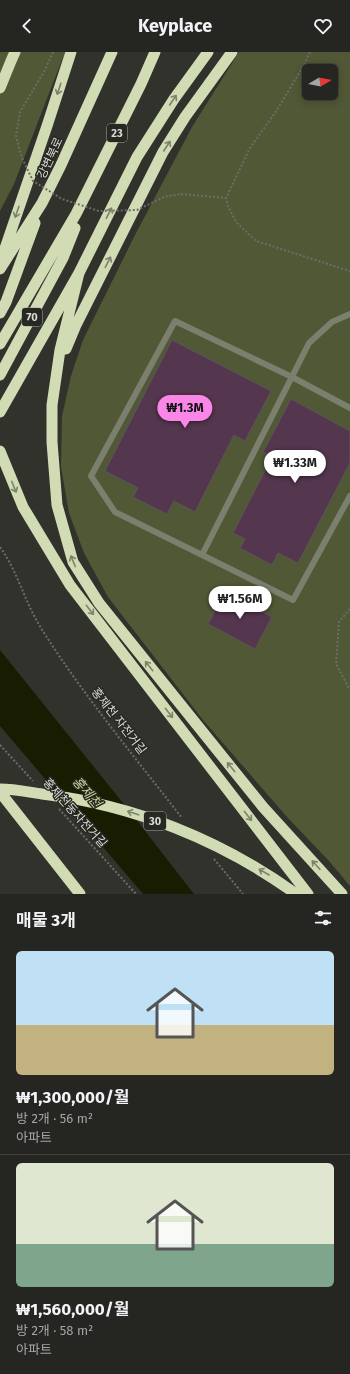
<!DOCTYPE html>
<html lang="ko">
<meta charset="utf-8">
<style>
:root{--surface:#252621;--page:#31322e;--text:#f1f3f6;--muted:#a3a5a5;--line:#42433f;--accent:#fa87e7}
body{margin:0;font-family:"Fira Sans","Noto Sans KR",sans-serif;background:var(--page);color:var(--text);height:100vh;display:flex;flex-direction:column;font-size:15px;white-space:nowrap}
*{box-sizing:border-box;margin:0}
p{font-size:13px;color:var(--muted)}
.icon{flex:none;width:22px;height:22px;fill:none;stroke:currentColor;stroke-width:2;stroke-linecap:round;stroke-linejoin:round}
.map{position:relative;height:842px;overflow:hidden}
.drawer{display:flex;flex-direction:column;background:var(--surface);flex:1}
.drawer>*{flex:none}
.needle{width:26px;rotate:80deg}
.tools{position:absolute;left:302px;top:12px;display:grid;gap:8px}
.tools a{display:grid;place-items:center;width:36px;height:36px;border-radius:6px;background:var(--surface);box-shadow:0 2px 10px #0003,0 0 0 1px var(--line);font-size:20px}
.price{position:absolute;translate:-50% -34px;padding:0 9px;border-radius:14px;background:#fff;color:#222;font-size:13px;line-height:26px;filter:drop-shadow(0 1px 2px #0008)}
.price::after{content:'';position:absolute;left:50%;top:24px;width:12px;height:9px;margin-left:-6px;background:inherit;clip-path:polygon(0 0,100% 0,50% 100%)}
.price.on{background:var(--accent);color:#111}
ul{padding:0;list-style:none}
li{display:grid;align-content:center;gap:8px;height:212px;padding:0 16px}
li+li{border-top:1px solid var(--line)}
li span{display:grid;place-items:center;height:124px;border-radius:6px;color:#555}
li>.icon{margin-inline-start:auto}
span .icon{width:72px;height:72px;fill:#fffc;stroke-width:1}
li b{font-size:17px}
h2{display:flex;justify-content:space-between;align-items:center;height:48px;padding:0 16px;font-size:17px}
header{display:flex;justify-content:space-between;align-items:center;height:52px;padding:0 16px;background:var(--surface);font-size:18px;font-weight:700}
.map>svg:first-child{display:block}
.green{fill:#515835;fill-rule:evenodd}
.water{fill:#181d02}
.building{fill:#54364e;stroke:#5b5459}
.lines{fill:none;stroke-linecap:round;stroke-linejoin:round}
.path{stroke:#6c6d68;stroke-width:2;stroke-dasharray:2 2;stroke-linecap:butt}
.service{stroke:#7b7f6d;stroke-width:6}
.trunk{stroke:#d2dcb4;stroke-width:11}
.path-bridge{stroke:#6c6d68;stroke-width:2;stroke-dasharray:2 2;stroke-linecap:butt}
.trunk-bridge{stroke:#d2dcb4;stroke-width:11}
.oneway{stroke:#7c826b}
.labels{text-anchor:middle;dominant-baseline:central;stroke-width:3;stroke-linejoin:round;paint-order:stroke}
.shield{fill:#272822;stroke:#a5a6a1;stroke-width:1}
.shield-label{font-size:11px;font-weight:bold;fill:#dbdcd8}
.street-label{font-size:12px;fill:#dbdcd8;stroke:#272822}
.water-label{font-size:13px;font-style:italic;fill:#c8d593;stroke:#272822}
</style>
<header><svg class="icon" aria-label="back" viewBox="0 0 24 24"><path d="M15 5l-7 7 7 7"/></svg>Keyplace<svg class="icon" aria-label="heart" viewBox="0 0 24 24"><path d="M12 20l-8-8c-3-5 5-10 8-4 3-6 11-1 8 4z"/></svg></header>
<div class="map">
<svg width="350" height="842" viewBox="0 0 350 842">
<rect width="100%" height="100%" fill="#31322c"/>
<!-- green -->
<path class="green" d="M0 0H65L14 132 0 159Z
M239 0H350V834L329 809 287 765 203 668 108 545 84 501 69 461 61 415 62 364 71 324 83 288 135 183 192 75ZM309 19H331V41H309Z"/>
<!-- water -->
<path class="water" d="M0 598 135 766 194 842H143L0 674Z"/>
<!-- building -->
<path class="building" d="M172 288 271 339 245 389 234 383 195 460 174 449 167 462 133 445 138 436 105 419Z
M291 347 350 379V411L298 511 278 501 272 513 240 496 245 487 233 481 272 405 263 400Z
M225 540 272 565 255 597 208 572Z"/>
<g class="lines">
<!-- path -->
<path class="path" d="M310 0 305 11 277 58 250 96 226 146 228 154 236 170 256 189 350 219
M181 142 226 146
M0 495C18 520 25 551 41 576 83 643 134 704 182 766
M350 557 339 570 336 612 350 638
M0 693 33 729
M59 757 136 842
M214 807 243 842"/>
<!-- service -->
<path class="service" d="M350 356 292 325 175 269 91 424 115 460 293 548 350 444
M202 503 309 291 332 270 350 262"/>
<!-- trunk -->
<path class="trunk" d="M0 36 11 9 15 0
M1 208 47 74 71 0
M0 217 42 151 61 113 112 0
M79 221 60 298 52 353V390L57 453 73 510 99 551 263 755 342 842
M0 261 6 250 35 171
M0 292 76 162 141 32 155 0
M66 297 76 273 163 100 185 65 232 0
M0 323 63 206 75 176
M0 360 79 221 137 105 174 47 208 0
M0 399 23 455 70 533 308 842
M0 740 80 842"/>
<!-- path-bridge -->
<path class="path-bridge" d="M53 0 45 18 20 60 16 84 22 106 33 129 62 147 99 159 137 158 164 145 181 142"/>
<!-- trunk-bridge -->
<path class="trunk-bridge" d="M0 737C14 737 28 740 42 742 134 753 221 788 296 842"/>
</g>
<!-- one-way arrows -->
<defs><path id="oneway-shaft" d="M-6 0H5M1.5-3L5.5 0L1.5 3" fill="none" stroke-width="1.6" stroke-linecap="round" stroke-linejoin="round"/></defs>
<g class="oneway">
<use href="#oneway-shaft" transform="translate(59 37) rotate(108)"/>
<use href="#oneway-shaft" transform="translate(173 48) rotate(-56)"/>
<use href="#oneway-shaft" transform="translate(167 94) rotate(-57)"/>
<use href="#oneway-shaft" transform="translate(17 160) rotate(109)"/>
<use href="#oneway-shaft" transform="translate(109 161) rotate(-63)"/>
<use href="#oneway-shaft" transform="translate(108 210) rotate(-63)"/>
<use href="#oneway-shaft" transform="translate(14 435) rotate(68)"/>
<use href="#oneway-shaft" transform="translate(73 509) rotate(-112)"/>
<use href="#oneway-shaft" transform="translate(90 558) rotate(52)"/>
<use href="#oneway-shaft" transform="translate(149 614) rotate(-129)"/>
<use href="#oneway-shaft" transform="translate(169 661) rotate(52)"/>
<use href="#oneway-shaft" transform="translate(231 715) rotate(-129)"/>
<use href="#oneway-shaft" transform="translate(133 761) rotate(-162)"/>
<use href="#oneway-shaft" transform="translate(248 764) rotate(52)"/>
<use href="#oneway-shaft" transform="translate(316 813) rotate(-132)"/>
<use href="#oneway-shaft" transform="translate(264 820) rotate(-150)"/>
</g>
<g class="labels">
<!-- shield labels -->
<g class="shield">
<rect x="107" y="72" width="20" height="18" rx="3"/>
<rect x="22" y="256" width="20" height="18" rx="3"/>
<rect x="144" y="760" width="22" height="18" rx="3"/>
</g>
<g class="shield-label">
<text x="117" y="81">23</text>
<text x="32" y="265">70</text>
<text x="155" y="769">30</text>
</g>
<!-- street labels -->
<g class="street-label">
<text transform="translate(50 106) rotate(-65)">강변북로</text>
<text transform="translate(119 669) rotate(52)">홍제천 자전거길</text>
<text transform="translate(75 761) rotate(48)">홍제천동자전거길</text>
</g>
<!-- water labels -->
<g class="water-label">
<text transform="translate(87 740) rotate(49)">홍제천</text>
</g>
</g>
</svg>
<div class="tools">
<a><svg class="needle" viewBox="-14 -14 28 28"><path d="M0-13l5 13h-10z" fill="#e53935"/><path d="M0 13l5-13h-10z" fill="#a3a5a5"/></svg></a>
</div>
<b class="price on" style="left:185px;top:377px">₩1.3M</b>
<b class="price" style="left:295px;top:432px">₩1.33M</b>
<b class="price" style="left:240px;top:568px">₩1.56M</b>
</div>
<section class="drawer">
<h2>매물 3개<svg class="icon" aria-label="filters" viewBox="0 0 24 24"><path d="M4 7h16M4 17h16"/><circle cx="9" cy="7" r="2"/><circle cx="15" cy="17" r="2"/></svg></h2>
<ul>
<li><span style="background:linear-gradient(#bfe0f5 60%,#c2b280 0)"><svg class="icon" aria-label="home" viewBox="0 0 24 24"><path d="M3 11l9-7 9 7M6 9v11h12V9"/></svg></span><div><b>₩1,300,000/월</b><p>방 2개 · 56 m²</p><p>아파트</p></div></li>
<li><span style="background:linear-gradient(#dfe7d0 65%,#7fa58c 0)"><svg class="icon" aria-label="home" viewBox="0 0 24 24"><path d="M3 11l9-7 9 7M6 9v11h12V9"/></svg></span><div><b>₩1,560,000/월</b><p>방 2개 · 58 m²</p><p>아파트</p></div></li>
</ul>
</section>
